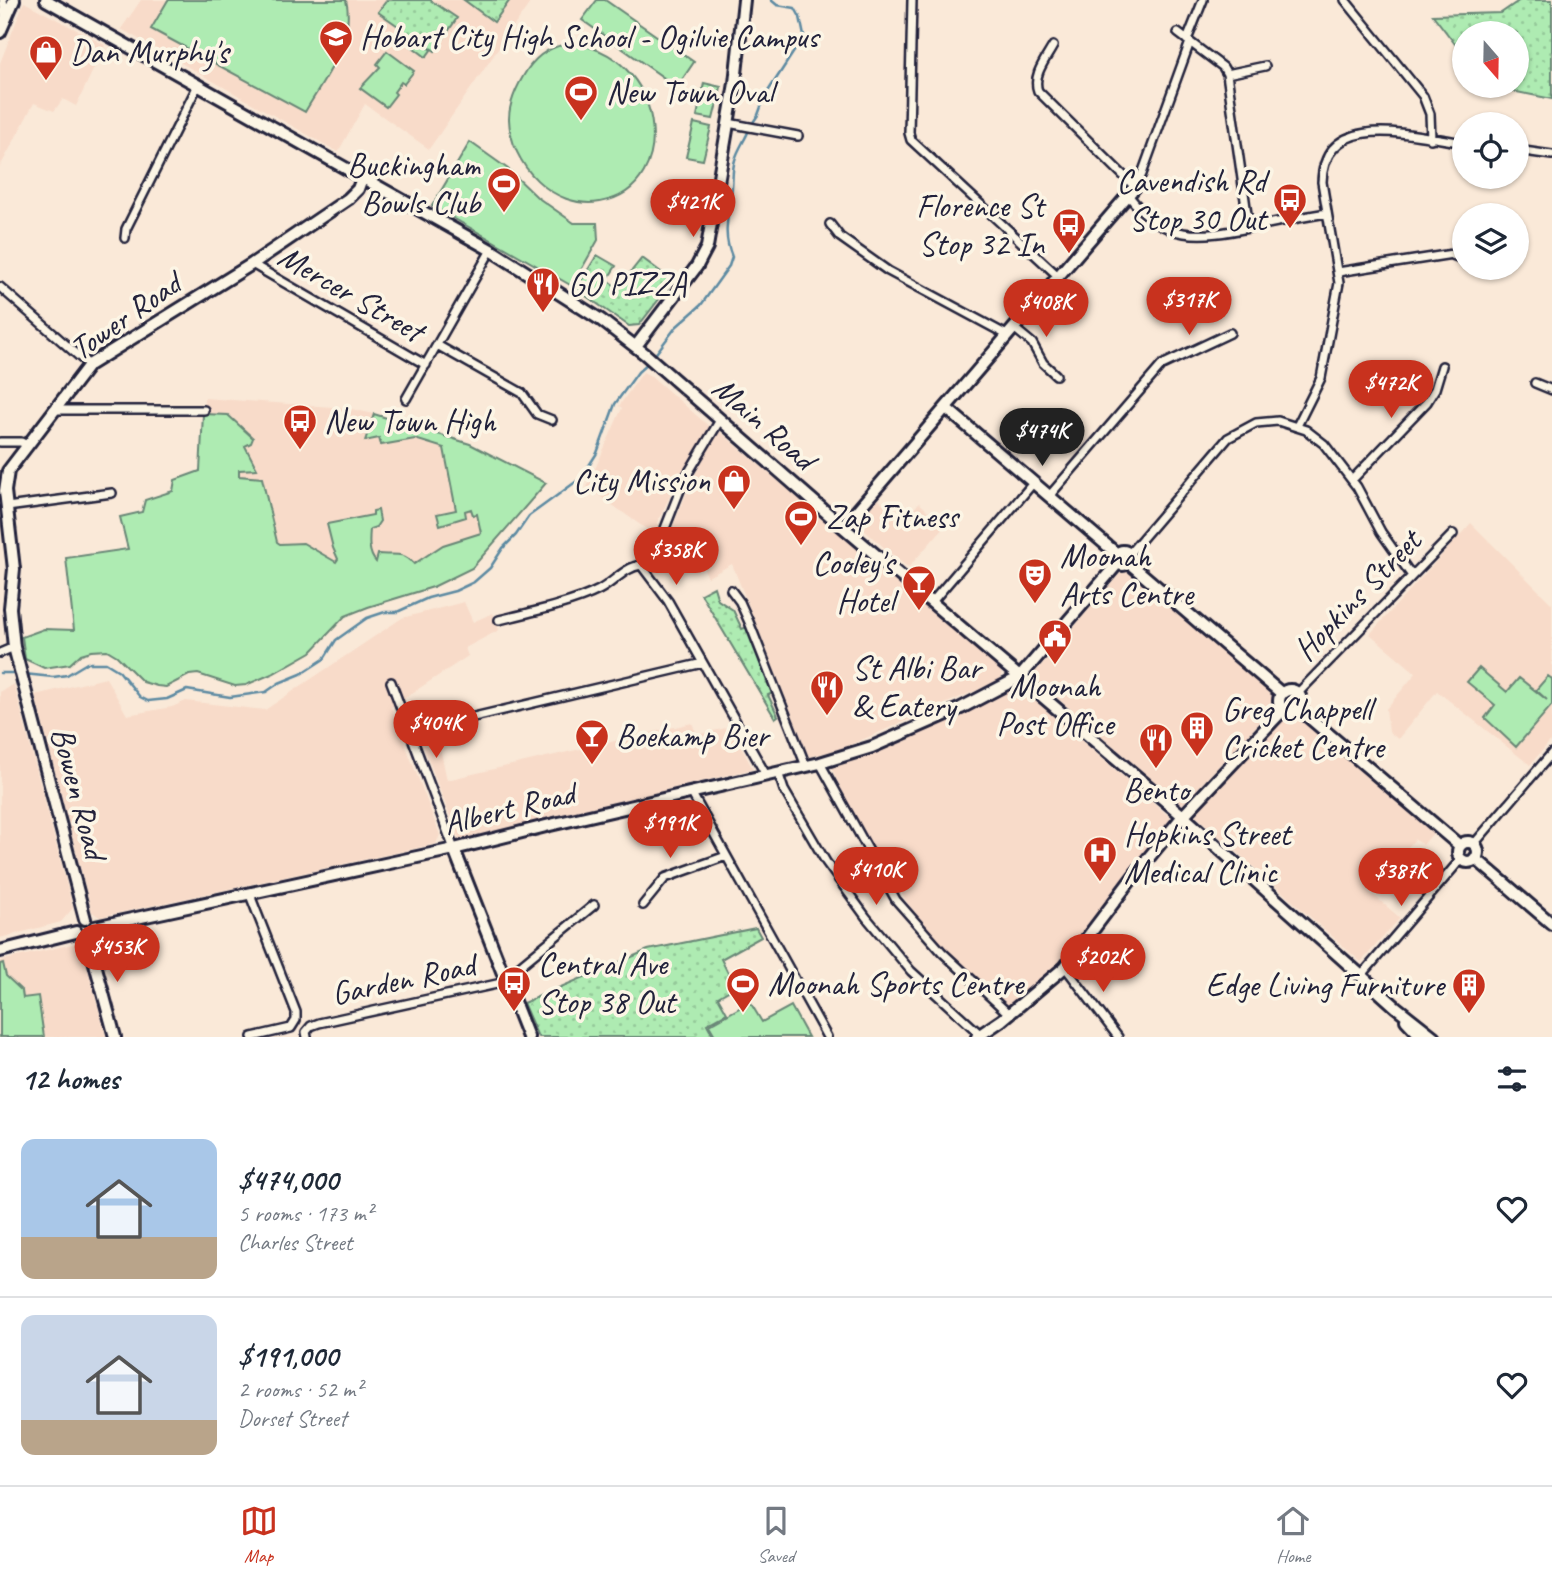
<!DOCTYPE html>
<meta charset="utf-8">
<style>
:root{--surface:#fff;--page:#f6f6f7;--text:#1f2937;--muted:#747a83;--line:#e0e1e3;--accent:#c8321e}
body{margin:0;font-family:Caveat,sans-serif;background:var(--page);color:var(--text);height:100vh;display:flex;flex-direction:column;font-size:26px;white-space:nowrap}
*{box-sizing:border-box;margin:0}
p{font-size:23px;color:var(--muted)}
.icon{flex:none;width:38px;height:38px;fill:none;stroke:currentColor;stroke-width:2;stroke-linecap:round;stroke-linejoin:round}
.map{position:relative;height:1037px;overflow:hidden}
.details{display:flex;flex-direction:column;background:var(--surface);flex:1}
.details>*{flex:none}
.needle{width:46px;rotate:160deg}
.fabs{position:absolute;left:1452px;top:21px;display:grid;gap:14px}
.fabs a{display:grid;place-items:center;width:77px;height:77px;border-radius:50%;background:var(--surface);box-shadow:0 2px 5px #0004;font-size:35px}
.price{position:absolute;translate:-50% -60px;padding:0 16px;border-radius:24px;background:var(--accent);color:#fff;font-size:23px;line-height:46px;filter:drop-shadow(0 2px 4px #0008)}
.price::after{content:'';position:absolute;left:50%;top:42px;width:21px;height:16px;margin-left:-10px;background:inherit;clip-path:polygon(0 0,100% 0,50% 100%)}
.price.selected{background:#222;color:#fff}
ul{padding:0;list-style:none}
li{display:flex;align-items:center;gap:21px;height:175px;padding:0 21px}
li+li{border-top:2px solid var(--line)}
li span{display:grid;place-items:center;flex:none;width:196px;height:140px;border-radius:14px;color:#555}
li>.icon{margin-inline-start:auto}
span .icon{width:84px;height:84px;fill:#fffc;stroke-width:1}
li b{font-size:30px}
h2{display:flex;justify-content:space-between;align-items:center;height:84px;padding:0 21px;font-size:30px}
.tab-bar{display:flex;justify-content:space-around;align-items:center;height:98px;border-top:2px solid var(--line);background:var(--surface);font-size:19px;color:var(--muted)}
.tab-bar a{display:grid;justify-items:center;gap:4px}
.tab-bar .selected{color:var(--accent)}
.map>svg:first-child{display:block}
.built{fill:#f8dbc9}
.green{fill:#aeebb2;stroke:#688676;stroke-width:2}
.park{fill:url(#park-dots);stroke:#688676;stroke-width:2}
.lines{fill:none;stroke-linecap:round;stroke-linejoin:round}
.stream{stroke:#5d8aa2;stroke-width:2.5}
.street-casing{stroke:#22223b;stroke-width:12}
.secondary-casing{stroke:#22223b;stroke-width:16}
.street{stroke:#fcf5e5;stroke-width:7}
.secondary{stroke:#fcf5e5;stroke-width:10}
.labels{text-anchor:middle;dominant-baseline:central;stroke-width:7;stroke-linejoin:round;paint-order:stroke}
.poi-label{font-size:33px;fill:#22223b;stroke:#fcf5e5;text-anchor:start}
.street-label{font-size:33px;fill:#22223b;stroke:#fcf5e5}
</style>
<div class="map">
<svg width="1552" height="1037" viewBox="0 0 1552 1037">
<defs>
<pattern id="park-dots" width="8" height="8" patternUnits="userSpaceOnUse" patternTransform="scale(1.75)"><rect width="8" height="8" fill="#aeebb2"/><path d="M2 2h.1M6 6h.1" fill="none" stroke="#95c99a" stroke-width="1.8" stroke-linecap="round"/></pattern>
</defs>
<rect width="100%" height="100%" fill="#fae9d8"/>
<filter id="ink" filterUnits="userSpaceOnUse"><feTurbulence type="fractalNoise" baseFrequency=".0143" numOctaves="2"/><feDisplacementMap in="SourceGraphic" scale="14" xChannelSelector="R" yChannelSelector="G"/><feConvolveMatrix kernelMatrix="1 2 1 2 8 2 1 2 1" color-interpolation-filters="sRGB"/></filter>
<g filter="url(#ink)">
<!-- built -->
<path class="built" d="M141 0H532L429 149 365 104 338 152 121 29Z
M24 2 105 45 76 106 63 99 54 111 34 103 0 167V63Z
M643 372 651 376 711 428 680 475 657 523 662 527 656 536 587 487 622 408 619 406Z
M204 398 347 408 383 416 470 444 546 483 472 568 433 587 368 607 345 616 311 652 274 673 246 685 235 686 198 674 189 675 166 687 157 686 143 682 117 656 107 650 91 651 81 654 70 664 44 668 25 659 22 637 44 629 73 630 66 558 128 549 120 517 142 512 145 500 173 491 175 480 200 471Z
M718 430 1002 671 1000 680 843 748 809 757 732 564 708 577 695 552 670 533 691 483Z
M878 499 903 521 919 503 945 526 908 568 857 524Z
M1471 523 1552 604V739L1530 765 1437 691 1398 739 1389 732 1386 709 1416 673 1370 634Z
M1124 569 1275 694 1273 700 1275 706 1182 805 1032 676Z
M464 602 473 622 493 613 499 630 465 648 468 656 391 707 440 835 436 844 100 917 92 912 35 695 106 678 127 715 172 707 186 701 265 710 402 618Z
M14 684 73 908 61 922 0 938V692Z
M1019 687 1171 818 1060 966 1009 1008 947 951 909 905 860 829 831 767 902 741Z
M1282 717H1299L1433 833 1423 845 1415 839 1370 892 1400 918 1361 962 1194 814Z
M692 723 697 735 730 727 753 769 459 840 420 738 437 734 447 780Z
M77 943 81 944 106 1037H0V961Z"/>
<!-- green -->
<path class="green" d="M168 0H346C356 40 324 79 305 112L151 29Z
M597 0H605L694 62 677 87 582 20Z
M571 44C663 50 684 188 600 202 553 210 510 164 509 119 509 101 518 84 527 70 538 54 552 45 571 44Z
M387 51 414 71 404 84 401 82 394 92 396 94 386 107 360 88 380 67 377 64Z
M704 83 721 87 713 119 697 116Z
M694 123 711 127 703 160 686 157Z
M470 142 508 169 537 197 574 223H597L598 240 572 286 432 206Z
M203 414 228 415 253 438 251 443 245 446 257 469 239 470V476L262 478 277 542 280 544 303 543 336 562 338 559 333 548 327 524 373 515V511L378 510 380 521 376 527 370 529C369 541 368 553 376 562L378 554C393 556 402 550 414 564L443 545 481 533 477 514 473 515 471 509 465 511 466 517 440 525 437 514 456 510 444 448 415 439 381 445 379 438 365 441 374 414 470 444 546 483 472 568 433 587 368 607 345 616 311 652 274 673 246 685 235 686 198 674 189 675 166 687 157 686 143 682 117 656 107 650 91 651 81 654 70 664 44 668 25 659 22 637 44 629 74 630 66 558 128 549 120 517 142 512 145 500 173 491 175 480 200 471Z
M1479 668 1507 692 1519 678 1547 700 1536 690 1548 676 1552 679V705L1516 747 1485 718 1495 705 1467 682Z
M3 963 6 976 22 991 23 998 38 996 44 1037H0V964Z
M750 1002 762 1022 791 1006 808 1037H716L709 1025Z"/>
<!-- park -->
<path class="park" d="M387 0H430L457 18 435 51 426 45 431 50 426 57 397 35 401 28 378 12Z
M464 0H510L494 22Z
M1520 0H1552V99L1487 86H1517V33H1465V57L1433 15 1501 13Z
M597 255 616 266 607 280 618 288 642 258 673 281 639 325 629 326 576 289Z
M714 587 718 600 733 610 742 629 747 627 773 693 768 695 778 716 775 718 701 594Z
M756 928 761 937 721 959 735 987 718 997 727 1013 707 1024 714 1037H538L523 1003 648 950Z"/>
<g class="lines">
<!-- stream -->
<path class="stream" d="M752 124 758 115 765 96 804 36 800 17 795 8 777 5 771 0
M654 356 676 327 701 305 729 266 732 257C721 230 730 214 732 187 733 178 732 169 735 160 738 149 745 140 749 130
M0 673H18
M24 674 53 677 67 675 87 663H106L119 671 140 697 148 701 167 699 187 690 230 697 266 692 279 683 301 674 324 659 336 640 367 618 385 612H397L428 598 455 591 474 582 490 568 503 548 516 535 529 516 581 478 597 453 615 404 638 372 650 361"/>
<!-- street casing -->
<g class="street-casing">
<path id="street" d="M3 0 5 18
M912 0 909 133 911 140 1058 276
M1345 0 1423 96 1430 114 1431 139
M1178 33 1223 67 1227 74 1249 228
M1187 40 1203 0
M1053 46C1046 59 1032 75 1038 91L1135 187 1142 174 1190 42
M1227 74 1265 66
M728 123 798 136
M1517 150 1552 155
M1128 195C1165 243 1199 238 1253 227 1277 222 1302 217 1327 213
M830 224 840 237 888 271 1007 335
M125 238 126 229 198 85
M1452 255 1465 260
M252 264 426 365
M1338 272 1465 252
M0 287 89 365
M1014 328 1032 343 1043 363 1056 375
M437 345 522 393 537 414 552 420
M1535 383 1552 390
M406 399 491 250
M53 410H204
M1297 426 1321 378 1339 283 1322 182C1324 107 1418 137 1465 143
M0 442H21L27 445
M1352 480 1427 402 1435 389 1442 366
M1050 495 1162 365 1230 333
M7 507 112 493
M662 536 684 480 720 420
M1129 554 1228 438 1256 423 1278 421 1306 430 1324 444 1357 487 1381 532 1412 576
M731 590 740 602 749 622 806 766
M932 602 1034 482
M499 620C528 613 574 603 599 590 613 583 625 567 641 565L668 601 766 775
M0 653 14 647
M391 682 454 849
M1298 693 1453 534
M410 732 703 663
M820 763 896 900 942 952 1009 1014
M778 772 784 790 826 862 866 917 911 971 981 1035
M691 792 827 1037
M1474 844 1552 753
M250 895 296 1012V1020L291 1028 252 1037
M643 905 665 878 726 856
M1065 967 1118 1037
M1361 976 1461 859
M505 978 594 905
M307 1037 306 1032 311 1026 319 1023 506 982"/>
</g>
<!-- secondary casing -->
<g class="secondary-casing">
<path id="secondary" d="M46 0 491 250 601 320 645 354 843 527 1183 816 1396 1007 1434 1037
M0 32 14 0
M636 346 697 266 707 247 735 83 744 0
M946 408 1117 554
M843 527 1135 187
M1116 558a7 7 0 1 1 14 0a7 7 0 1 1-14 0Z
M1128 562 1281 693
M1279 701a11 11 0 1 1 22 0a11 11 0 1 1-22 0Z
M1298 708 1460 846
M1458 852a10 10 0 1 1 20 0a10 10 0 1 1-20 0Z
M454 849 528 1037
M1475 858 1552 924
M85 919 14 647 10 608 14 569 5 491 8 471 89 365 252 264 348 199 358 189 362 178
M95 927 454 849 550 825 820 763 872 747 961 708 1020 677 1118 563
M88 938 115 1037
M0 951 76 932
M1406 1020 1422 1037
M977 1037 1002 1020 1065 967 1136 873 1183 816 1283 710"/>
</g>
<!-- street -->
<use href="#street" class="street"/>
<!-- secondary -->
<use href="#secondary" class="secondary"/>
</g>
</g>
<!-- icons -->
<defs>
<g id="school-pin" transform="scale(1.75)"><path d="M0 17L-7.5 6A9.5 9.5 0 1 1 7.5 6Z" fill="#c8321e" stroke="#fcf5e5"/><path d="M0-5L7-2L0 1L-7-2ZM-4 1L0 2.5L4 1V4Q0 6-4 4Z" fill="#fff"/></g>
<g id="shop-pin" transform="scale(1.75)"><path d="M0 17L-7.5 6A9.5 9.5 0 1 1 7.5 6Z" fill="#c8321e" stroke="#fcf5e5"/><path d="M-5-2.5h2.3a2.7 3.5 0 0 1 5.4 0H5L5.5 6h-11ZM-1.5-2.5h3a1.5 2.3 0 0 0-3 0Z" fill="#fff"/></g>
<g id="stadium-pin" transform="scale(1.75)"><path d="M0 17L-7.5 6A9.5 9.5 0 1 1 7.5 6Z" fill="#c8321e" stroke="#fcf5e5"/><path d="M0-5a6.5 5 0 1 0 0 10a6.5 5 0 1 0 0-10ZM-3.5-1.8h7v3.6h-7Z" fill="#fff"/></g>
<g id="bus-pin" transform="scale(1.75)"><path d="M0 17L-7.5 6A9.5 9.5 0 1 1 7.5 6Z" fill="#c8321e" stroke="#fcf5e5"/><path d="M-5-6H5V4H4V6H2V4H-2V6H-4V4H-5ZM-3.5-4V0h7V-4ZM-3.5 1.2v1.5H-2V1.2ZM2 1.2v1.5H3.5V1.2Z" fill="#fff"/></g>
<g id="restaurant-pin" transform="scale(1.75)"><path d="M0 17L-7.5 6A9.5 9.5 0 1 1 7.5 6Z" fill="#c8321e" stroke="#fcf5e5"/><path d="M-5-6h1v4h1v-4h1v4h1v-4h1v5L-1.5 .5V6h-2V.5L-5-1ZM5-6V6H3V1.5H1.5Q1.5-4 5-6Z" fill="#fff"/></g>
<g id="theatre-pin" transform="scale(1.75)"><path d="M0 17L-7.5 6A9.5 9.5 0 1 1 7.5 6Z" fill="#c8321e" stroke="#fcf5e5"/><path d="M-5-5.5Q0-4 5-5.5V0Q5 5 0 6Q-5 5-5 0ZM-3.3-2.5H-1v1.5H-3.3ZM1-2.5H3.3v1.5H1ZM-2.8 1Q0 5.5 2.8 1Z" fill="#fff"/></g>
<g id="bar-pin" transform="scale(1.75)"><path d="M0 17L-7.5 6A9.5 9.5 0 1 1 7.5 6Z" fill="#c8321e" stroke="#fcf5e5"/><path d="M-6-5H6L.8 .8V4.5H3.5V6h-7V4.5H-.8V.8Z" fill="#fff"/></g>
<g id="civic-pin" transform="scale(1.75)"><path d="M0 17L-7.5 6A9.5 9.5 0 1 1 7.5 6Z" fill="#c8321e" stroke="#fcf5e5"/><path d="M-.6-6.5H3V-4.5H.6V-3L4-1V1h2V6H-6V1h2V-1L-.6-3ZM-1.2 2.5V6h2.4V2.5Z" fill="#fff"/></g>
<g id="building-pin" transform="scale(1.75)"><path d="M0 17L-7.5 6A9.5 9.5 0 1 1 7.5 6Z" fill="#c8321e" stroke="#fcf5e5"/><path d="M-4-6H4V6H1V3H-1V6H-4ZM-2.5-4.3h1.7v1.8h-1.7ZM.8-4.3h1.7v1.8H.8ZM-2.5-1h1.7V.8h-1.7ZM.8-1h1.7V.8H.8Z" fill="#fff"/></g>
<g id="hospital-pin" transform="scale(1.75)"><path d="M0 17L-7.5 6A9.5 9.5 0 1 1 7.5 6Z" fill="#c8321e" stroke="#fcf5e5"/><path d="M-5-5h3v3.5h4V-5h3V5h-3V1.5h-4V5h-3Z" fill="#fff"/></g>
</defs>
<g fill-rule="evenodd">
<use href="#school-pin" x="336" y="37"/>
<use href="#shop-pin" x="46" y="52"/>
<use href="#stadium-pin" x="581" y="92"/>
<use href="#stadium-pin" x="504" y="184"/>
<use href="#bus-pin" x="1290" y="200"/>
<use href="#bus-pin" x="1069" y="225"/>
<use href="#restaurant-pin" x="543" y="284"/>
<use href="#bus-pin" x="300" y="421"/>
<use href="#shop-pin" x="734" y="481"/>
<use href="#stadium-pin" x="801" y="517"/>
<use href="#theatre-pin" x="1035" y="575"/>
<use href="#bar-pin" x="919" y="582"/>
<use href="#civic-pin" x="1055" y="636"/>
<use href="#restaurant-pin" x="827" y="687"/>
<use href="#building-pin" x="1197" y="728"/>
<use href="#bar-pin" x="592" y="736"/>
<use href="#restaurant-pin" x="1156" y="740"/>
<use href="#hospital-pin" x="1100" y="853"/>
<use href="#bus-pin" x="514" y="983"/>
<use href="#stadium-pin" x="743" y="984"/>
<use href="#building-pin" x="1469" y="985"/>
</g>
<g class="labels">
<!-- poi labels -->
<g class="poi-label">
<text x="360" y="37">Hobart City High School - Ogilvie Campus</text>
<text x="70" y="52">Dan Murphy's</text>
<text x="606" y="92">New Town Oval</text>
<text x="480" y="165" text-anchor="end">Buckingham<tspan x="480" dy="38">Bowls Club</tspan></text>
<text x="1266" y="181" text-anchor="end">Cavendish Rd<tspan x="1266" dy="38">Stop 30 Out</tspan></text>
<text x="1044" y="206" text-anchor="end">Florence St<tspan x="1044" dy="38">Stop 32 In</tspan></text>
<text x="568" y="284">GO PIZZA</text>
<text x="324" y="421">New Town High</text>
<text x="710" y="481" text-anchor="end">City Mission</text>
<text x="826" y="517">Zap Fitness</text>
<text x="1060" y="556">Moonah<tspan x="1060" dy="38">Arts Centre</tspan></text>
<text x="894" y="563" text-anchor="end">Cooley's<tspan x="894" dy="38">Hotel</tspan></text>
<text x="852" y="668">St Albi Bar<tspan x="852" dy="38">&amp; Eatery</tspan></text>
<text x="1055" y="686" text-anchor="middle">Moonah<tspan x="1055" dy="38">Post Office</tspan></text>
<text x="1222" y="709">Greg Chappell<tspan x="1222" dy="38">Cricket Centre</tspan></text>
<text x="616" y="736">Boekamp Bier</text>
<text x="1156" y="790" text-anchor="middle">Bento</text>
<text x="1124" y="834">Hopkins Street<tspan x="1124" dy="38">Medical Clinic</tspan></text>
<text x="538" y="964">Central Ave<tspan x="538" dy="38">Stop 38 Out</tspan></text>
<text x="768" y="984">Moonah Sports Centre</text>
<text x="1444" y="985" text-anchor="end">Edge Living Furniture</text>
</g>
<!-- street labels -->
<g class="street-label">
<text transform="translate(351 293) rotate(30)">Mercer Street</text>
<text transform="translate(125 316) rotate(-35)">Tower Road</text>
<text transform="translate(764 423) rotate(41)">Main Road</text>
<text transform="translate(1357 595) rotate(-46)">Hopkins Street</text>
<text transform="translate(79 793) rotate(75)">Bowen Road</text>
<text transform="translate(509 808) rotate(-14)">Albert Road</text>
<text transform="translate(403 979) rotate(-12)">Garden Road</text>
</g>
</g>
</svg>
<div class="fabs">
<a><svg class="needle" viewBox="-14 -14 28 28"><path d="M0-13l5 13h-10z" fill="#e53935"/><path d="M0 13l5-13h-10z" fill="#747a83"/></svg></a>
<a><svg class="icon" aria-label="locate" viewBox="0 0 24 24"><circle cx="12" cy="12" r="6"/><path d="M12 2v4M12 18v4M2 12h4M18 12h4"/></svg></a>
<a><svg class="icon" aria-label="layers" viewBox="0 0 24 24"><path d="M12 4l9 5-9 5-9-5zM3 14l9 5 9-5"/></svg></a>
</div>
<b class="price" style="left:693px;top:239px">$421K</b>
<b class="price" style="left:1189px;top:337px">$317K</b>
<b class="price" style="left:1046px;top:339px">$408K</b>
<b class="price" style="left:1391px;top:420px">$472K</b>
<b class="price selected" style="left:1042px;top:468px">$474K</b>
<b class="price" style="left:676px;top:587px">$358K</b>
<b class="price" style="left:436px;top:760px">$404K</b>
<b class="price" style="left:670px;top:860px">$191K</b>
<b class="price" style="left:876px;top:907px">$410K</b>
<b class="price" style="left:1401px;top:908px">$387K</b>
<b class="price" style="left:117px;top:984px">$453K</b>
<b class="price" style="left:1103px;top:994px">$202K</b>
</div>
<section class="details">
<h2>12 homes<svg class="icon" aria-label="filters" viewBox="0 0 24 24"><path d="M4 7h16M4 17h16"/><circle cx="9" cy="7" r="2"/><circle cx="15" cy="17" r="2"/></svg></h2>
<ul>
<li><span style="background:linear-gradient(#a9c7e8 70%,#b9a48a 0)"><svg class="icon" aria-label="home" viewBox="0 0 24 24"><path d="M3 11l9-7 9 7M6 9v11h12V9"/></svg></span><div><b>$474,000</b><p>5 rooms · 173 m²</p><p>Charles Street</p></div><svg class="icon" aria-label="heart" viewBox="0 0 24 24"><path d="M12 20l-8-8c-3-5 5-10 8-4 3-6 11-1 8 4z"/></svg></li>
<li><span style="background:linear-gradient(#c9d6e8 75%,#b9a48a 0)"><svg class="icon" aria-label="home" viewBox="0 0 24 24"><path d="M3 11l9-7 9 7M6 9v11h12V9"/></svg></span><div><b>$191,000</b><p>2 rooms · 52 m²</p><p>Dorset Street</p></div><svg class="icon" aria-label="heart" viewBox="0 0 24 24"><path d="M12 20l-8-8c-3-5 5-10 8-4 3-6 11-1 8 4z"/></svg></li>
</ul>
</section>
<nav class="tab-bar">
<a class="selected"><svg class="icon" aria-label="map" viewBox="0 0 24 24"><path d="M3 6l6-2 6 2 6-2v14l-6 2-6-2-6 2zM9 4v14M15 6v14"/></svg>Map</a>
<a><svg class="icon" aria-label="saved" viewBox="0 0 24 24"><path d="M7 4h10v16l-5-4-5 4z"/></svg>Saved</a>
<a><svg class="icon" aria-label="home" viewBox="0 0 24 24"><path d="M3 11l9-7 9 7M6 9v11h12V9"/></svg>Home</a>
</nav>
